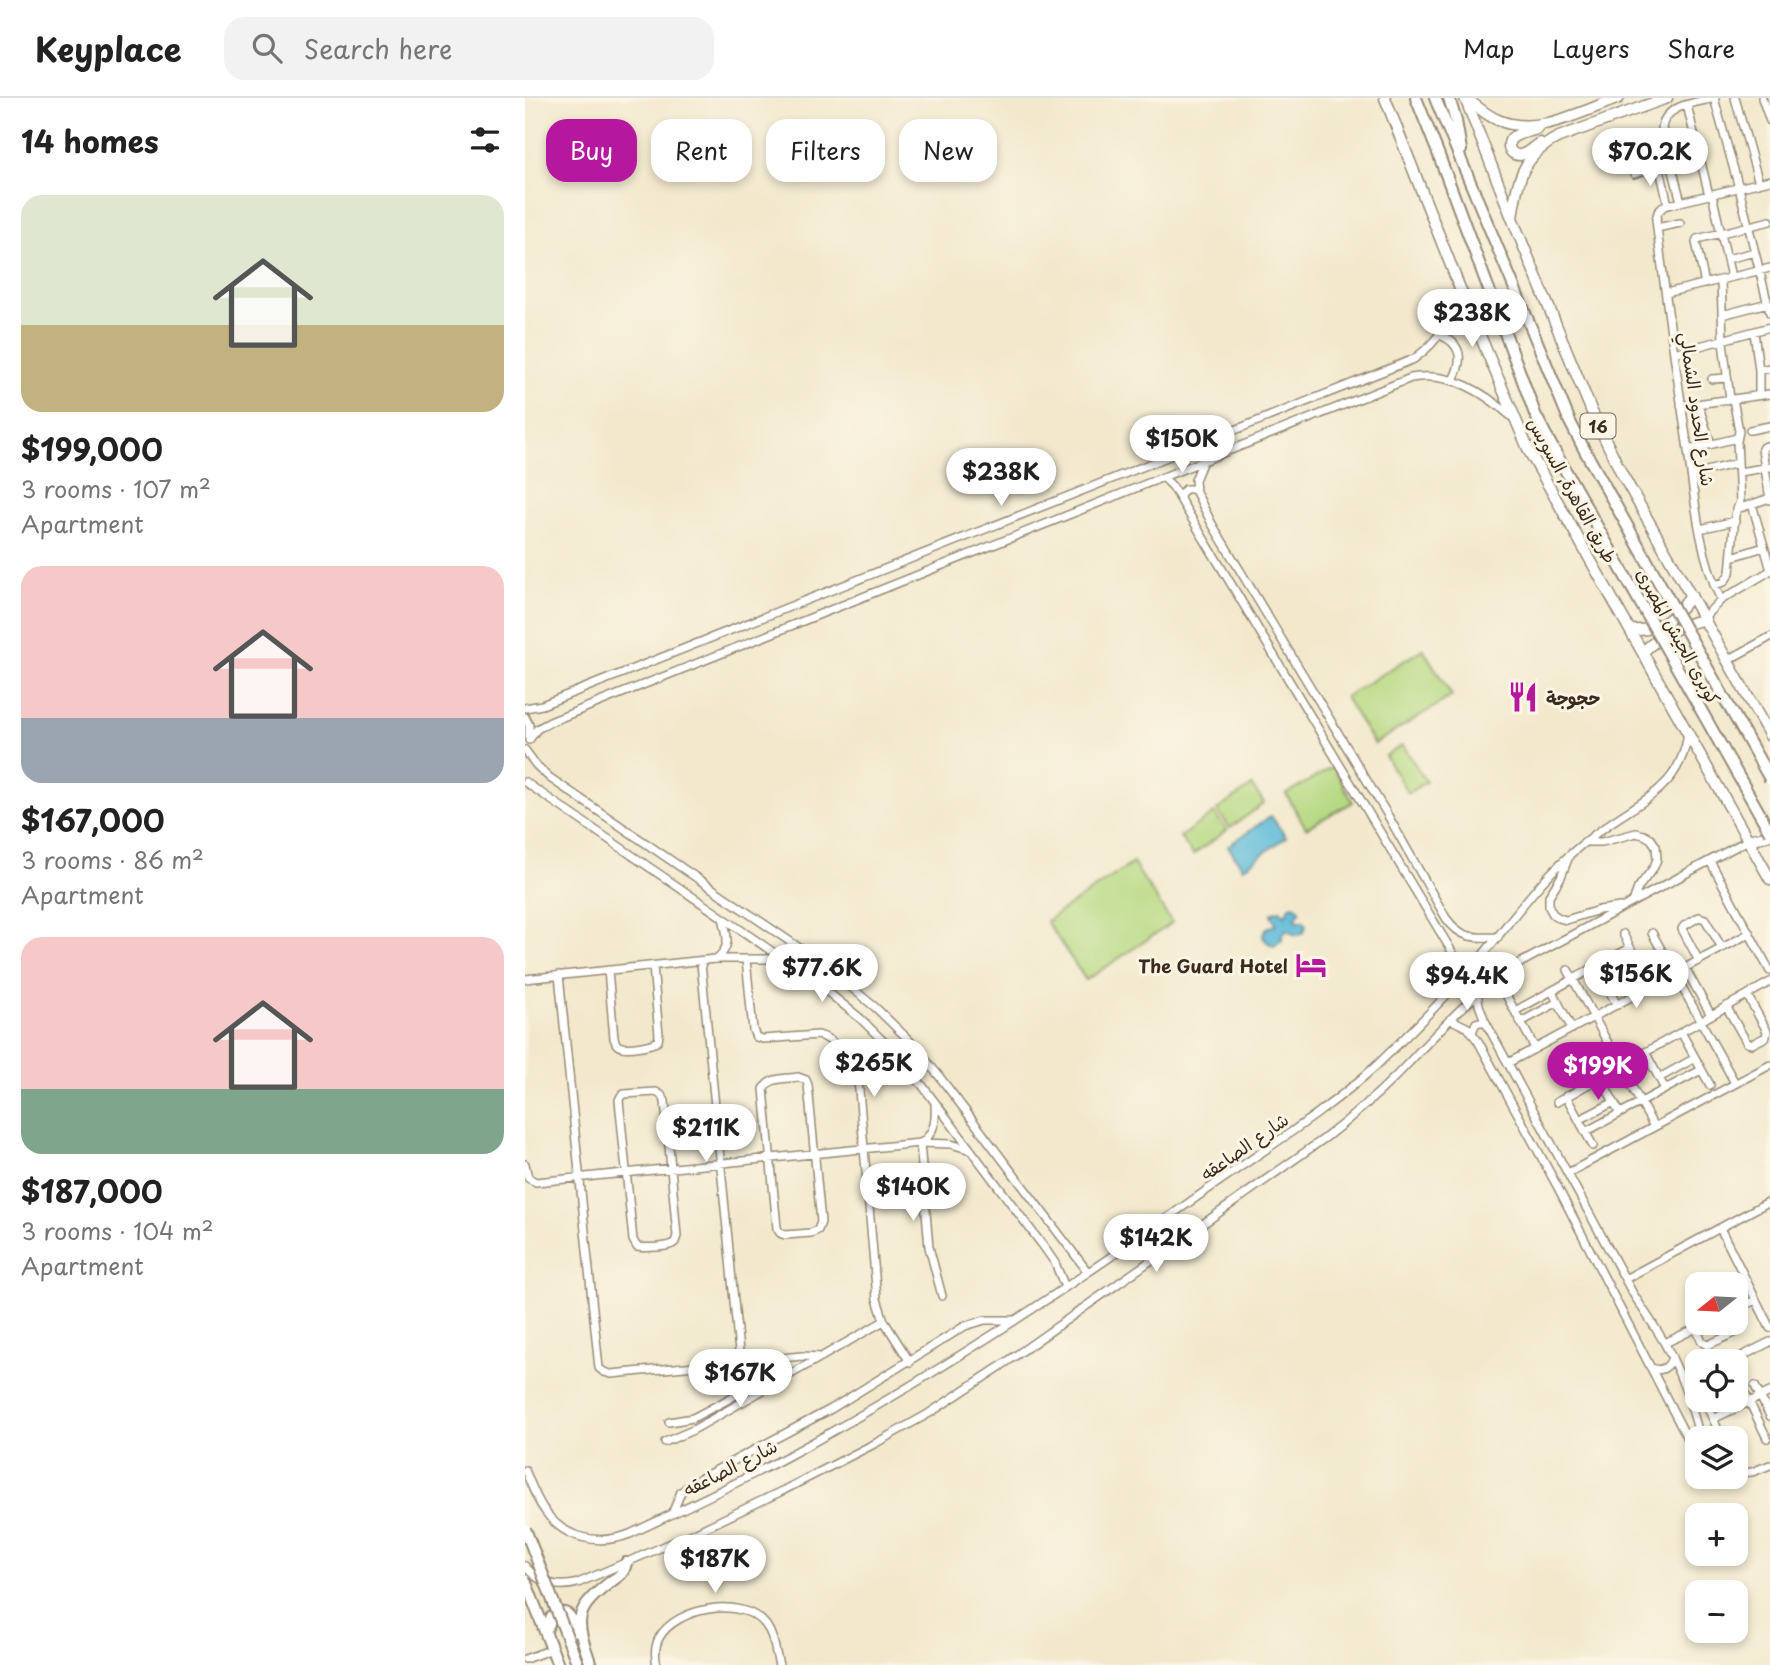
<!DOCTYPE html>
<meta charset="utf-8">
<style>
:root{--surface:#fff;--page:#f2f2f2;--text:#222;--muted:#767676;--line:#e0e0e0;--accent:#b5179e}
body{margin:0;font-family:"Playpen Sans","Playpen Sans Arabic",sans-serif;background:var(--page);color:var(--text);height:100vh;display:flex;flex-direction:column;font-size:26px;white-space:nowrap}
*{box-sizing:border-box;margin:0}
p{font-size:23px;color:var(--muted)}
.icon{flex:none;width:38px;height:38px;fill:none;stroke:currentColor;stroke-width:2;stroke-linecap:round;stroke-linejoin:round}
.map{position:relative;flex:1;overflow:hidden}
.panel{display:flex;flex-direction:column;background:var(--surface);width:525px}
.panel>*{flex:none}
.guide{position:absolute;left:21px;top:21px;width:665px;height:63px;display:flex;gap:14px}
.needle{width:46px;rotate:252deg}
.buttons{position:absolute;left:1160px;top:1174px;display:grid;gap:14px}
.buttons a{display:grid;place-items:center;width:63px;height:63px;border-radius:14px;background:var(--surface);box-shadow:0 4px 10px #0003;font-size:35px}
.price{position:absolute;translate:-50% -60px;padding:0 16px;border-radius:24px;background:#fff;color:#222;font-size:23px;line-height:46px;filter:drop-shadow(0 2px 4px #0008)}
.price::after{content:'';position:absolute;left:50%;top:42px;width:21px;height:16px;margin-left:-10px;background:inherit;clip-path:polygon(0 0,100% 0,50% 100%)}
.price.current{background:var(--accent);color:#fff}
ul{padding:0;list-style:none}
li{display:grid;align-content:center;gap:14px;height:371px;padding:0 21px}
li span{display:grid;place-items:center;height:217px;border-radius:21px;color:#555}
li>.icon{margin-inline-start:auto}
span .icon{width:126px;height:126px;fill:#fffc;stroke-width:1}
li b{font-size:30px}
h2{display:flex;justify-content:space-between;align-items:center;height:84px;padding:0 21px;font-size:30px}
.chip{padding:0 24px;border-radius:21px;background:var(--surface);box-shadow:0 4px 10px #0003;font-size:24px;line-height:63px}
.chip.current{background:var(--accent);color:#fff}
header{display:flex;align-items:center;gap:42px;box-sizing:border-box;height:98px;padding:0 35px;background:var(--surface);border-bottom:2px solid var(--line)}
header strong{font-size:33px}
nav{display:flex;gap:38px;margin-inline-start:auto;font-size:24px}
.search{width:490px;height:63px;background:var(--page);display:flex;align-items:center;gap:18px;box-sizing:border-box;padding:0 24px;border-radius:21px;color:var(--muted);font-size:26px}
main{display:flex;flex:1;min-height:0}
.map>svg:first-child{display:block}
.green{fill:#b6d982;stroke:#788250;stroke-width:2}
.water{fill:#5bbad9;stroke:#4b727c;stroke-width:2}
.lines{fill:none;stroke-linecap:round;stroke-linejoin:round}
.minor-casing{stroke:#968a76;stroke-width:10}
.major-casing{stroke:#968a76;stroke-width:13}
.highway-casing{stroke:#968a76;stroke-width:14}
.minor{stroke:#fff;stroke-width:7}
.major{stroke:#fff;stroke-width:10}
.highway{stroke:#fff;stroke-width:10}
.highway-bridge-casing{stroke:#968a76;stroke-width:14;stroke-linecap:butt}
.highway-bridge{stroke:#fff;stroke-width:10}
.labels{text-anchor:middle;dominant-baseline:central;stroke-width:6;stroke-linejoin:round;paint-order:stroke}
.shield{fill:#fcf5e5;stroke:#75675a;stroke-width:2}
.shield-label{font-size:16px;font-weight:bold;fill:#3b2a1e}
.street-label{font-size:18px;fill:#3b2a1e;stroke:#fcf5e5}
.poi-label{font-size:18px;font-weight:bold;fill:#3b2a1e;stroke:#fcf5e5;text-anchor:start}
</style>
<header>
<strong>Keyplace</strong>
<div class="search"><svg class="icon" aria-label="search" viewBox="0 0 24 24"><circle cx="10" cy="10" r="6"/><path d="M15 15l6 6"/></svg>Search here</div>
<nav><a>Map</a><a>Layers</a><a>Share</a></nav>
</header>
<main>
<section class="panel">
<h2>14 homes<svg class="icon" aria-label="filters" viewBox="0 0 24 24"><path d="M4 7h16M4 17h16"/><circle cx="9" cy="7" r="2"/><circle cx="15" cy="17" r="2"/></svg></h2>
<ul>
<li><span style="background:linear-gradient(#dfe7d0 60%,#c2b280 0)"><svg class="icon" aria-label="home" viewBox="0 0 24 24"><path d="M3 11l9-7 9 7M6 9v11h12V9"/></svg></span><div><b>$199,000</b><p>3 rooms · 107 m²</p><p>Apartment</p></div></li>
<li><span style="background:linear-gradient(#f6c9c9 70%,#9aa5b1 0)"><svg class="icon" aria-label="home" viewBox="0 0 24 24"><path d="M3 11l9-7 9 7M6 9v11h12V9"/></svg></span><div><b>$167,000</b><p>3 rooms · 86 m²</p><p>Apartment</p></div></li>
<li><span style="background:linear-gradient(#f6c9c9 70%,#7fa58c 0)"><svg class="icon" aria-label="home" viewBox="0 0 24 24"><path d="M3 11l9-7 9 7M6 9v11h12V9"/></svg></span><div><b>$187,000</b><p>3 rooms · 104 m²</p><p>Apartment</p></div></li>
</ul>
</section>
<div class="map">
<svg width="1245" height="1567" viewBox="0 0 1245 1567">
<rect width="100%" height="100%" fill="#fcf5e5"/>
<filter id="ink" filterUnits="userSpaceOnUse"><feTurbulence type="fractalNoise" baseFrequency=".0143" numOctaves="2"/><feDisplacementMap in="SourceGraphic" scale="14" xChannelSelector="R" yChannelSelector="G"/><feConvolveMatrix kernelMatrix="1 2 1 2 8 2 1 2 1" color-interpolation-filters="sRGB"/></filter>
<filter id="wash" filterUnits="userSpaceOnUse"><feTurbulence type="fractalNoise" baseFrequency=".00686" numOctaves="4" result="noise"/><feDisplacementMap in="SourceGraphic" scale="28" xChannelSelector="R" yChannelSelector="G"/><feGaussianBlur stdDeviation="1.57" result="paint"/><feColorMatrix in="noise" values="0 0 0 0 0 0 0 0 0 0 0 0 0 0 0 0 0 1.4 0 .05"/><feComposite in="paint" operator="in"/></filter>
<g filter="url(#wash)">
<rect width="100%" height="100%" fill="#f2e9cd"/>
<!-- green -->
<path class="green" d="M898 551 927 598 849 646 820 599Z
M878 647 901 684 883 695 860 658Z
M808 669 828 704 781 730 761 696Z
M727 688 739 705 705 730 692 712Z
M689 715 702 732 668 757 655 739Z
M608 765 647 825 561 882 521 823Z"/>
<!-- water -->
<path class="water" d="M746 718 761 739 718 770 703 748Z
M769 807 775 811V814L770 820 771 823H779L781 827 779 834C772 840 769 836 763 832L760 833 757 836V841L749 848 742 844 738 839C739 830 742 829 750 828L751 825 747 818V815L755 812 760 817 765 808Z"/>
</g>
<g filter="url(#ink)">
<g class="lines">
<!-- minor casing -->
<g class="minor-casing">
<path id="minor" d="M1189 0 1214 90 1245 215
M1210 0 1234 85
M1237 0 1245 23
M1162 7 1184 97
M1134 66 1143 107
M1109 76C1122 71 1139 68 1143 54
M1187 96 1206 179
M1156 104 1137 30C1140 6 1171 5 1190 0
M1132 130 1155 125
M1202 161 1230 154
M1196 182 1198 244 1205 301
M1180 186 1171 144 1172 141 1245 123
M1141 195 1245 170
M1197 217 1243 205
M1229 234 1234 272V297
M915 237C938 246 938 263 928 282
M1149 255 1245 229
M1234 272 1245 270
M1187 281 1202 280
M1173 306 1186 346
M1156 308 1245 296
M1225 332 1245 328
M1245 347 1238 349 1237 351 1245 402
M1163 352 1212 340
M677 365 670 382 671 394 687 426 862 716 921 820C936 841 949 840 973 839
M1214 374 1245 369
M1166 377 1213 365
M638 379 648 389 655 401 941 877
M655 401 656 395 661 391H668L671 394
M1227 406 1245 469
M1212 411 1245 400
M1175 431 1210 423
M1207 459 1239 449
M1189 487 1199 484 1205 475 1210 417 1215 403 1212 343 1214 333 1208 301
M1196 502C1174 457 1169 396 1162 345 1151 271 1140 196 1131 122L1133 114 1139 108 1245 82
M1179 519 1196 502 1245 473
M1203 562 1245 539
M0 610 17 607 889 261C914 243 929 220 934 189
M0 619 4 627V642
M4 642 12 631 25 624 886 280C926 273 959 294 988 320
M0 652 11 667 25 680 298 866 351 910 384 942 414 978 563 1174
M0 684 283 878 336 921 368 953 397 987 521 1152 530 1165 540 1189
M1059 744H1077L1111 735 1119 737 1126 741 1131 748 1132 761 1129 769 1113 790 1108 804
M1044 758 1036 779 1024 798V809L1028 816 1034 820 1041 822 1074 812 1095 809
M1185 763 1245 873
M1127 835 1210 985
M1098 836 1126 888
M191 861C207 849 202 837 198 820
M221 861 228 932 231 939 238 941 293 937C307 940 327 960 331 974 333 980 333 986 334 992L352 1201 359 1223 385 1264
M1174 863 1157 831 1159 828 1174 819 1180 821 1197 850
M176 865 215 1264
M1071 869 1092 907
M1160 870 1186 917
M83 872 89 940C91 945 91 948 97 949 105 951 127 947 133 943L134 937 128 868
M1043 872 1129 1029
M34 877 74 1270 79 1274 86 1276 277 1258 296 1259
M1077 880 1112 862
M0 881 190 861H257
M1027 893 1047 931
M952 895 954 907 960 923 1107 1194C1118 1212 1130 1228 1140 1246 1156 1276 1167 1308 1175 1340
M981 897 1010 950
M1201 908 1222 945 1227 946 1241 939 1242 933 1222 897
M990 913 1105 850
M925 921 943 930 953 943 1031 1086 1162 1340 1172 1354
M996 924 1033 904
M947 934 951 925 960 923
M1156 934 1185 987
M1120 954 1140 991
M983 965 1225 835
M273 979 281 982 283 987 296 1124 293 1132 286 1135 260 1137 255 1135 252 1130 239 991C244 979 261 981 273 979Z
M1075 979 1095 1015
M1134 980 1170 960
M131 994 136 997 140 1003 152 1138C151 1140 151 1142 150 1144 145 1150 119 1150 112 1149L108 1142 94 1002 96 998 99 996Z
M1041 998 1068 1048
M1032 1004 1245 884
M1054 1022 1089 1004
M1060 1034 1176 972
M395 1045 404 1149 417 1198
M396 1045C410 1035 411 1022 410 1006
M0 1066 3 1080 11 1084 395 1045 426 1046 446 1052
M1043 1075 1245 967
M1195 1130 1245 1230
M1100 1181 1245 1103
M1167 1190 1172 1201
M1211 1211 1231 1202
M1171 1230 1177 1244 1182 1247 1185 1246 1212 1234 1214 1230 1211 1222
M1140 1245 1182 1225
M1205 1264 1245 1244
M1125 1269C1135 1275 1144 1270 1147 1259
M1159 1286 1172 1280
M1230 1288 1245 1318
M1220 1295 1242 1340
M1179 1302 1197 1340
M1188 1321 1245 1294
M144 1324 168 1320 200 1303 247 1277 256 1269 262 1260
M140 1344 168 1332 359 1223
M0 1372C6 1386 11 1401 20 1413 39 1441 74 1448 105 1436 158 1411 211 1386 263 1358 407 1280 545 1189 679 1094 738 1052 800 1015 853 966 888 932 924 896 956 859 981 830 1002 798 1030 771 1047 753 1067 738 1087 724 1125 698 1155 687 1163 636
M1211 1375 1227 1374 1245 1367
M147 1416 156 1394 167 1385 306 1311 440 1228 460 1222H488
M0 1468C14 1485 32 1491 53 1485L163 1438 259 1392 351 1345 403 1316 476 1268 800 1040C826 1020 850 999 873 976 912 935 948 893 997 864L1223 742
M0 1561 27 1551
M132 1567C130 1559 130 1548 134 1540 151 1509 217 1498 240 1526 249 1537 250 1553 254 1567"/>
</g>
<!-- major casing -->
<g class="major-casing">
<path id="major" d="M860 0 934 188 1004 353 1245 781
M940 0 987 120 1067 314 1097 376 1245 638
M941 0C951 8 961 17 973 22 1012 39 1057 13 1094 0
M1012 31C1005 34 997 34 990 38 980 42 983 58 995 57 1002 56 1009 48 1015 45
M987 120C992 83 997 57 1034 39L1142 0
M1105 532C1135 534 1150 520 1166 497
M1118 554C1136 536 1156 527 1180 521
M1223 742 1245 737"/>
</g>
<!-- highway casing -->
<g class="highway-casing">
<path id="highway" d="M891 0 913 55 998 283
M910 0 1020 263
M924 0 931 23 936 52
M0 1482 33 1567
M20 1534 27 1519C43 1508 47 1521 52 1534
M66 1567C50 1521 47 1513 88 1482 96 1477 99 1474 101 1465"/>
</g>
<!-- minor -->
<use href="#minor" class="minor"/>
<!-- major -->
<use href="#major" class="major"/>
<!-- highway -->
<use href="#highway" class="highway"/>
<!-- highway-bridge casing -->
<g class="highway-bridge-casing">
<path id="highway-bridge" d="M1020 263 1045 324 1060 353 1245 681
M998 283 1010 316 1026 347 1245 734
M0 1431 53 1567"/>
</g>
<!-- highway-bridge -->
<use href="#highway-bridge" class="highway-bridge"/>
</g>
</g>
<!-- icons -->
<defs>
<g id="restaurant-bare" transform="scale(2.415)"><path d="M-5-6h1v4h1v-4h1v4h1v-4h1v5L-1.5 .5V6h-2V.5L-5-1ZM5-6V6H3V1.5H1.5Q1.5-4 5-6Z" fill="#b5179e" stroke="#fcf5e5" stroke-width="2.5" paint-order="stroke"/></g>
<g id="hotel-bare" transform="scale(2.415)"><path d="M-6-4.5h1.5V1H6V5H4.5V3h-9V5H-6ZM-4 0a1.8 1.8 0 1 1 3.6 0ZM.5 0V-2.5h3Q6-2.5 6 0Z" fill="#b5179e" stroke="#fcf5e5" stroke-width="2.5" paint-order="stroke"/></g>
</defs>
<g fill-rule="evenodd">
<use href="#restaurant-bare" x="998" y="599"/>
<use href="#hotel-bare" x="786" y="867"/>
</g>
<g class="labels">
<!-- shield labels -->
<rect class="shield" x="1055.5" y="315.5" width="35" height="25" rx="5"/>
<g class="shield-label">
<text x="1073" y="328">16</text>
</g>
<!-- street labels -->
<g class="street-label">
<text transform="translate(1173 311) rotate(82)">شارع الحدود الشمالي</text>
<text transform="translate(1048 392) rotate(61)">طريق القاهرة, السويس</text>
<text transform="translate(1154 538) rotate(61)">كوبرى الجيش المصرى</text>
<text transform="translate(719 1048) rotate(-35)">شارع الصاعقه</text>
<text transform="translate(205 1369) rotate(-27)">شارع الصاعقه</text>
</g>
<!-- poi labels -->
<g class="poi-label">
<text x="1021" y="599">حجوجة</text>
<text x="763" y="867" text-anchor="end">The Guard Hotel</text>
</g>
</g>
</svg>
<div class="buttons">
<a><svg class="needle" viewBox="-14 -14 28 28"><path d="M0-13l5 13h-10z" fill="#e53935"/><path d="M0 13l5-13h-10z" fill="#767676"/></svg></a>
<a><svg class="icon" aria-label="locate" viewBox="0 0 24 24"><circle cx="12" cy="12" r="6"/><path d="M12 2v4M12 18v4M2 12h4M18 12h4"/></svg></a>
<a><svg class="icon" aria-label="layers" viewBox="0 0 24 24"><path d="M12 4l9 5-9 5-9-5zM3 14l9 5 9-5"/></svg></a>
<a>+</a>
<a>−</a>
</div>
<b class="price" style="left:1125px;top:90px">$70.2K</b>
<b class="price" style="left:947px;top:251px">$238K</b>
<b class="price" style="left:657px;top:377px">$150K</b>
<b class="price" style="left:476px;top:410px">$238K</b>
<b class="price" style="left:297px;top:906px">$77.6K</b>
<b class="price" style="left:1111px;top:912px">$156K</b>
<b class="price" style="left:942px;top:914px">$94.4K</b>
<b class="price" style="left:349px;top:1001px">$265K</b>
<b class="price current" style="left:1073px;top:1004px">$199K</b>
<b class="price" style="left:181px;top:1066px">$211K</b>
<b class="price" style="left:388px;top:1125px">$140K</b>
<b class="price" style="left:631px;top:1176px">$142K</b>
<b class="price" style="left:215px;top:1311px">$167K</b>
<b class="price" style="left:190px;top:1497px">$187K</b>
<div class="guide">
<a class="chip current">Buy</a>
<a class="chip">Rent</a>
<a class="chip">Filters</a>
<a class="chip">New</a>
</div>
</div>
</main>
